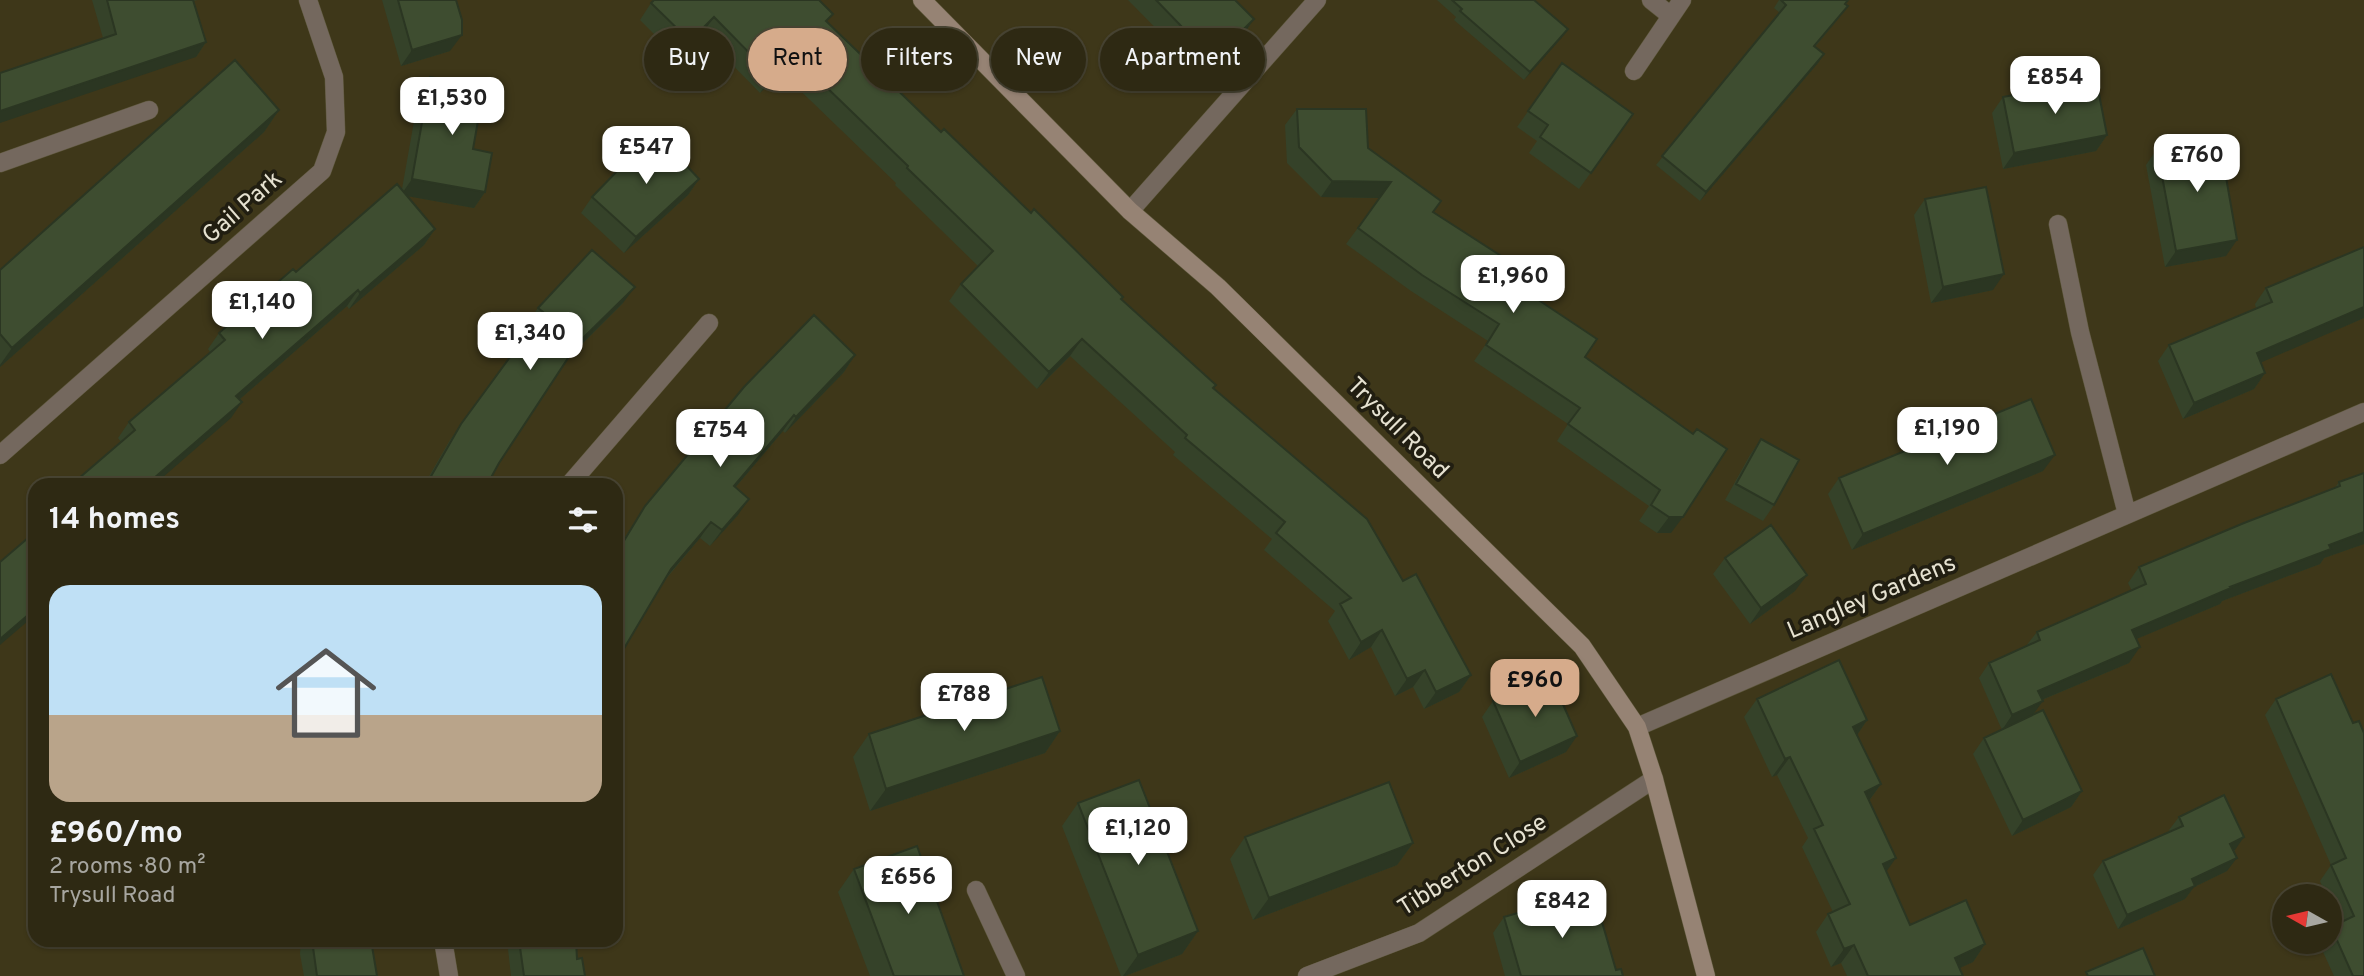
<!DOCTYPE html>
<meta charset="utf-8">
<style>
:root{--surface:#2e2913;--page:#3a3521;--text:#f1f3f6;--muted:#a7a6a0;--line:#494533;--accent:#d6ab8b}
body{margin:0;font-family:Overpass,sans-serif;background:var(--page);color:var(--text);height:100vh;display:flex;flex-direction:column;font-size:26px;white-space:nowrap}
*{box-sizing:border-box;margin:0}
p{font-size:23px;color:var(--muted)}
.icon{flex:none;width:38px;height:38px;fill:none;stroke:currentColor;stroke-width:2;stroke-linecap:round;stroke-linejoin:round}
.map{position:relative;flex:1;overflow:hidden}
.drawer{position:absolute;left:28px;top:478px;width:595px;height:469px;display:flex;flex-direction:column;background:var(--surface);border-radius:21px;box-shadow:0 2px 5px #0004,0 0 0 2px var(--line)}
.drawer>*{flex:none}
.hud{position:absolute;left:644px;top:28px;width:665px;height:63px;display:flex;gap:14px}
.needle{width:46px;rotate:278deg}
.buttons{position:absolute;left:2272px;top:884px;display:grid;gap:14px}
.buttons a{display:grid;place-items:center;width:70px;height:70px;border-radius:50%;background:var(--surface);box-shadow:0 2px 5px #0004,0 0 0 2px var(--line);font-size:35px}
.price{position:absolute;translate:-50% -60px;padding:0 16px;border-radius:14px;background:#fff;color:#222;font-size:23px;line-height:46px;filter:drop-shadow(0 2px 4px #0008)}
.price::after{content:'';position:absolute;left:50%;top:42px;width:21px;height:16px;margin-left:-10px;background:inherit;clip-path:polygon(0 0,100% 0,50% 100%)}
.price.selected{background:var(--accent);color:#111}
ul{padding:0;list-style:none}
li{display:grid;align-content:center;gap:14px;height:371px;padding:0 21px}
li span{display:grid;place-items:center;height:217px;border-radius:21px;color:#555}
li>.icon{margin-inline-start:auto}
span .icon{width:126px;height:126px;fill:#fffc;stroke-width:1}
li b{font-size:30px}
h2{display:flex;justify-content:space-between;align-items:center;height:84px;padding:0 21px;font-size:30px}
.tag{padding:0 24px;border-radius:32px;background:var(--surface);box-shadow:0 2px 5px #0004,0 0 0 2px var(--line);font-size:24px;line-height:63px}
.tag.selected{background:var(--accent);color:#111}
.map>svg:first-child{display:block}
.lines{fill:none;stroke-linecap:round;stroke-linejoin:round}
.lane-casing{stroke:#5c563a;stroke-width:19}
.street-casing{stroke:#5c563a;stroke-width:19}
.secondary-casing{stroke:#5c563a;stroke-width:19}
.lane{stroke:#74685e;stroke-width:18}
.street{stroke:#74685e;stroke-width:18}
.secondary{stroke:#968374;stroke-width:18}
.wall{fill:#354229}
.shaded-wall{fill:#2b3622}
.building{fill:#3e4d30;stroke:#2b3622;stroke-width:2}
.labels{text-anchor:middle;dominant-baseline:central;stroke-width:7;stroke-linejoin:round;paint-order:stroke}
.street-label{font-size:24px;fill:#e6e2d1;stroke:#211e11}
</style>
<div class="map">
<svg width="2364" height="976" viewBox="0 0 2364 976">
<rect width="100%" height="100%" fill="#3e3719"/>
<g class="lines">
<!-- lane casing -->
<g class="lane-casing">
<path id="lane" d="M0 163 149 110"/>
</g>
<!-- street casing -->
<g class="street-casing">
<path id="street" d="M1651 0 1671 16
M1634 71 1682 0
M1130 211 1317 0
M2058 224 2080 332 2127 514
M0 455 322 171 336 132 334 77 308 0
M569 485 709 323
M1637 727 2364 412
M976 890 1016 976
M443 940 449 976
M1307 976 1419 933 1654 779"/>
</g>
<!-- secondary casing -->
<g class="secondary-casing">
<path id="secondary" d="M922 0 1130 211 1218 287 1582 646 1637 727 1654 779 1706 976"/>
</g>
<!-- lane -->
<use href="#lane" class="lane"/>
<!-- street -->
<use href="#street" class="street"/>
<!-- secondary -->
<use href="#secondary" class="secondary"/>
</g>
<!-- wall -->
<path class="wall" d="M92 0H198L193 1 206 42 196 57 103 38Z
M382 0H456L450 51 401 66Z
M1128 0H1235L1254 19 1243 35 1202 75Z
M1437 0H1534L1562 37 1524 80 1454 20 1456 17Z
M1779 0H1849L1846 4 1842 14 1815 47 1824 54 1818 63 1700 201 1656 165 1780 13 1774 8Z
M651 3 828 23 941 132 1122 300 1214 389 1403 581 1471 675 1459 692 1424 709 1413 687 1395 696 1371 647 1349 660 1328 621 1335 611 1264 550 1272 539 1173 455 1175 452 1070 356 1037 389 949 301 961 284 978 266 895 185 896 183 781 72 760 93 702 34 678 58 640 20Z
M1562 63 1633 114 1579 189 1529 153 1537 141 1517 127Z
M430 77 473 149 485 192 474 208 408 196 435 229 424 245 349 309 347 306 240 399 231 418 121 442 118 438 129 422 210 352 208 349 219 333 402 189 419 93Z
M2003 97 2107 135 2096 151 2003 169 1992 113Z
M1297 109 1368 148 1585 357 1693 434 1671 533H1657L1639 521 1649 506 1557 441 1568 424 1474 361 1488 341 1411 291 1346 244 1380 198 1321 197 1287 163 1285 125Z
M279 110 264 132 0 367V270Z
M2157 149 2226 256 2165 267 2146 165Z
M699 179 688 195 624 253 581 213 592 197Z
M1925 199 1993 290 1931 303 1914 215Z
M2364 247V318L2261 362 2265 373 2254 389 2183 419 2158 361 2169 345 2256 308 2255 304 2266 288Z
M623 303 569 357 499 463 487 485H424L450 440 531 327 527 324 538 308Z
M855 355 844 372 785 433 783 431 735 488 738 515 710 546 700 538 666 579 616 662V551L645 506Z
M1761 439 1774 505 1763 521 1725 500 1750 455Z
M2043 471 1852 550 1828 494 1839 478Z
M2364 473V544L2324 558 2320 564 2222 601 2220 604 2136 639 2129 663 2042 700 2033 715 2082 791 2071 807 2012 836 1973 754 1984 738 2002 730 1979 678 1989 663 2026 646 2037 632 2132 591 2128 583 2139 567 2334 489 2339 482Z
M1725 558 1795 591 1750 624 1713 574Z
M2331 674 2364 976H2334L2319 943 2320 942H2329V928L2339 923 2329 902V896H2326L2320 881 2331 865 2265 715 2276 699Z
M1757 699 1867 720 1857 735 1881 784 1869 801 1886 872 1910 925 1985 944 1973 962 1959 968 1963 976H1847L1841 963 1831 967 1816 932 1828 914 1833 912 1802 847 1808 838 1777 775 1772 777 1744 717Z
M1493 701 1566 752 1509 778 1482 717Z
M1060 731 1045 753 870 811 853 757 869 734Z
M1078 803 1198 931 1182 954 1125 976H1121L1062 826Z
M2179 817 2235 850 2227 871 2194 887 2185 899 2118 929 2093 875 2103 861 2170 832 2169 830Z
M1245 837 1413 843 1397 865 1253 920 1230 859Z
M854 869 964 976H870L838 892Z
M1504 917 1616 970 1623 976H1505L1493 933Z
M301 940H371L377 976H304L300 954Z
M507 940H576L577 959 585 976H511Z"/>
<!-- shaded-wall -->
<path class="shaded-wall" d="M714 17 702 34 678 58 690 41Z
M1254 19 1243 35 1202 75 1213 59Z
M1568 29 1562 37 1524 80 1530 72Z
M462 35 450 51 401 66 412 50Z
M206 42 196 57 0 123V111Z
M1824 54 1818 63 1700 201 1706 192Z
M793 55 781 72 760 93 772 76Z
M279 110 264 132 0 367V365L12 348Z
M2107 135 2096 151 2003 169 2014 153Z
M412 179 485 192 474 208 401 195Z
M699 179 688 195 624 253 636 237Z
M1332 181 1391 182 1380 198 1321 197Z
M435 229 424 245 349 309 360 293Z
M2237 240 2226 256 2165 267 2176 251Z
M2004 274 1993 290 1931 303 1943 287Z
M635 287 623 303 567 359 578 343Z
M358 290 347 306 225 412 236 396Z
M2364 307V318L2246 369 2257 353Z
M1082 339 1070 356 1037 389 1049 372Z
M855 355 844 372 785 433 796 417Z
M2265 373 2254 389 2183 419 2194 403Z
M242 402 231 418 154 485V478Z
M794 415 783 431 723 502 734 486Z
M2055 455 2043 471 1852 550 1863 534Z
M749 499 738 515 710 546 722 530Z
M1669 517H1683L1671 533H1657Z
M711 522 700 538 660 585 671 569Z
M2364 532V544L2324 558 2320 564 2222 601 2220 604 2122 645 2132 630 2329 545Z
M1807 575 1795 591 1750 624 1761 608Z
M35 609V615L0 645V639Z
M1382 630 1371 647 1349 660 1361 642Z
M2140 647 2129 663 2027 706 2038 691Z
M1425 670 1413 687 1395 696 1407 679Z
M1471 675 1459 692 1424 709 1436 692Z
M2043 701 2032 716 2002 730 2012 715Z
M1867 720 1855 738 1853 727Z
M1060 731 1045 753 870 811 886 789Z
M1577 736 1566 752 1509 778 1520 762Z
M1790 757 1777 775 1772 777 1785 759Z
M1881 784 1868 802 1865 792Z
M2082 791 2071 807 2012 836 2023 820Z
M2244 837 2235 850 2220 857 2230 844Z
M1413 843 1397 865 1253 920 1269 898Z
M1896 858 1884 875 1883 864Z
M2237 858 2227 871 2194 887 2185 899 2118 929 2127 915 2192 879Z
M1198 931 1182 954 1125 976H1123L1138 955Z
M1985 944 1973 962 1942 976 1955 958Z
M1854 945 1841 963 1831 967 1844 949Z"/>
<!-- building -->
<path class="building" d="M107 0H193L206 42 0 111V73L116 34Z
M398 0H456L462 20V35L412 50Z
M654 0H819L833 14 826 21 941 132 944 129 1031 213 1034 209 1123 297 1121 299 1216 385 1213 388 1367 519 1403 581 1416 574 1471 675 1436 692 1425 670 1407 679 1382 630 1361 642 1340 604 1351 598 1276 533 1285 522 1185 438 1187 435 1082 339 1049 372 961 284 993 251 907 168 908 166 793 55 772 76 714 17 690 41 651 3Z
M1156 0H1235L1254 19 1213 59Z
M1452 0H1534L1568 29 1530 72 1460 11 1462 9Z
M1781 0H1848L1845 4 1848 6 1814 46 1824 54 1706 192 1662 156 1786 5Z
M235 60 279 110 12 348 0 334V270Z
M1562 63 1633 114 1591 173 1540 137 1548 125 1528 111Z
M430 77 484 87 473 149 492 153 485 192 412 179Z
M2096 79 2107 135 2014 153 2003 97Z
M1297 109H1366L1368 148 1441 201 1433 212 1509 261 1501 275 1597 339 1585 357 1693 434 1697 429 1727 449 1683 517H1669L1651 505 1660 490 1568 424 1580 408 1486 345 1499 324 1422 275 1358 228 1391 182 1332 181 1299 147Z
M655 132 699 179 636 237 592 197Z
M2219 137 2237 240 2176 251 2157 149Z
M397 184 435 229 360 293 358 290 236 396 242 402 154 478 160 485H71L135 430 129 422 225 340 219 333 293 269 296 272Z
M1986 187 2004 274 1943 287 1925 199Z
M2364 247V307L2257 353 2265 373 2194 403 2169 345 2272 302 2266 288Z
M592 250 635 287 578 343 499 463 487 485H426L461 424 543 312 538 308Z
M814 315 855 355 796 417 794 415 734 486 749 499 722 530 711 522 671 569 616 662V554L645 506 744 387Z
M2031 399 2055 455 1863 534 1839 478Z
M1761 439 1799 460 1774 505 1736 484Z
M2364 473V532L2329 545 2331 549 2230 587 2231 588 2132 630 2140 647 2038 691 2043 701 2012 715 1989 663 2040 640 2037 632 2146 584 2139 567 2244 523 2340 486 2339 482Z
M1771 525 1807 575 1761 608 1725 558Z
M35 532V609L0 639V562Z
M1839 660 1867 720 1853 727 1881 784 1865 792 1896 858 1883 864 1910 925 1966 900 1985 944 1955 958 1963 976H1868L1854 945 1844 949 1828 914 1850 904 1814 829 1823 825 1790 757 1785 759 1757 699Z
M2331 674 2353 723 2359 721 2364 733V976H2353L2331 927 2354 916 2331 865 2346 858 2276 699Z
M1550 675 1577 736 1520 762 1493 701Z
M1042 677 1060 731 886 789 869 734Z
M2043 710 2082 791 2023 820 1984 738Z
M1139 780 1198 931 1138 955 1078 803Z
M1389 782 1413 843 1269 898 1245 837Z
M2224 795 2244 837 2230 844 2237 858 2192 879 2195 886 2127 915 2103 861 2183 826 2179 817Z
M917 846 964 976H894L854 869Z
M1593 891 1616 970 1621 969 1623 976H1521L1504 917Z
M312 940H371L377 976H317Z
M519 940H576L577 959 582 958 585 976H524Z
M2143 948 2155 976H2088L2086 972Z"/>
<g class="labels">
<!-- street labels -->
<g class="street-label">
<text transform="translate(243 208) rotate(-41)">Gail Park</text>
<text transform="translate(1397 429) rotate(45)">Trysull Road</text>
<text transform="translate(1872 598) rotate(-23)">Langley Gardens</text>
<text transform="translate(1473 866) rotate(-32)">Tibberton Close</text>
</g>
</g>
</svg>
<div class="buttons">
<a><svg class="needle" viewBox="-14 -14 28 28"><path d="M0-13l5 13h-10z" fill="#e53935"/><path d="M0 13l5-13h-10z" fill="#a7a6a0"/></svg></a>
</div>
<b class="price" style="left:2055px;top:116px">£854</b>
<b class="price" style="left:452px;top:137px">£1,530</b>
<b class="price" style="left:646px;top:186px">£547</b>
<b class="price" style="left:2197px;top:194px">£760</b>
<b class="price" style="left:1513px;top:315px">£1,960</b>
<b class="price" style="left:262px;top:341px">£1,140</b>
<b class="price" style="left:530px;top:372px">£1,340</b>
<b class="price" style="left:1947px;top:467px">£1,190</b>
<b class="price" style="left:720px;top:469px">£754</b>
<b class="price selected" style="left:1535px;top:719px">£960</b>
<b class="price" style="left:964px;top:733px">£788</b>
<b class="price" style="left:1138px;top:867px">£1,120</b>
<b class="price" style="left:908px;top:916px">£656</b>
<b class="price" style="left:1562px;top:940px">£842</b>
<div class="hud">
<a class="tag">Buy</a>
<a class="tag selected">Rent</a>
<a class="tag">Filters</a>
<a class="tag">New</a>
<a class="tag">Apartment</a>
</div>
<section class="drawer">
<h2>14 homes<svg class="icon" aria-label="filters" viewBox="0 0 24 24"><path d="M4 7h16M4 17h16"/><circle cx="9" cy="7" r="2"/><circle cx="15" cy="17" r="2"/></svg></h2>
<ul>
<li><span style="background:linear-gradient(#bfe0f5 60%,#b9a48a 0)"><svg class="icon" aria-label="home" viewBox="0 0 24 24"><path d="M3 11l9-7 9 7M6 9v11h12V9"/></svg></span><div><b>£960/mo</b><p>2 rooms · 80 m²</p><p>Trysull Road</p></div></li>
</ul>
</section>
</div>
